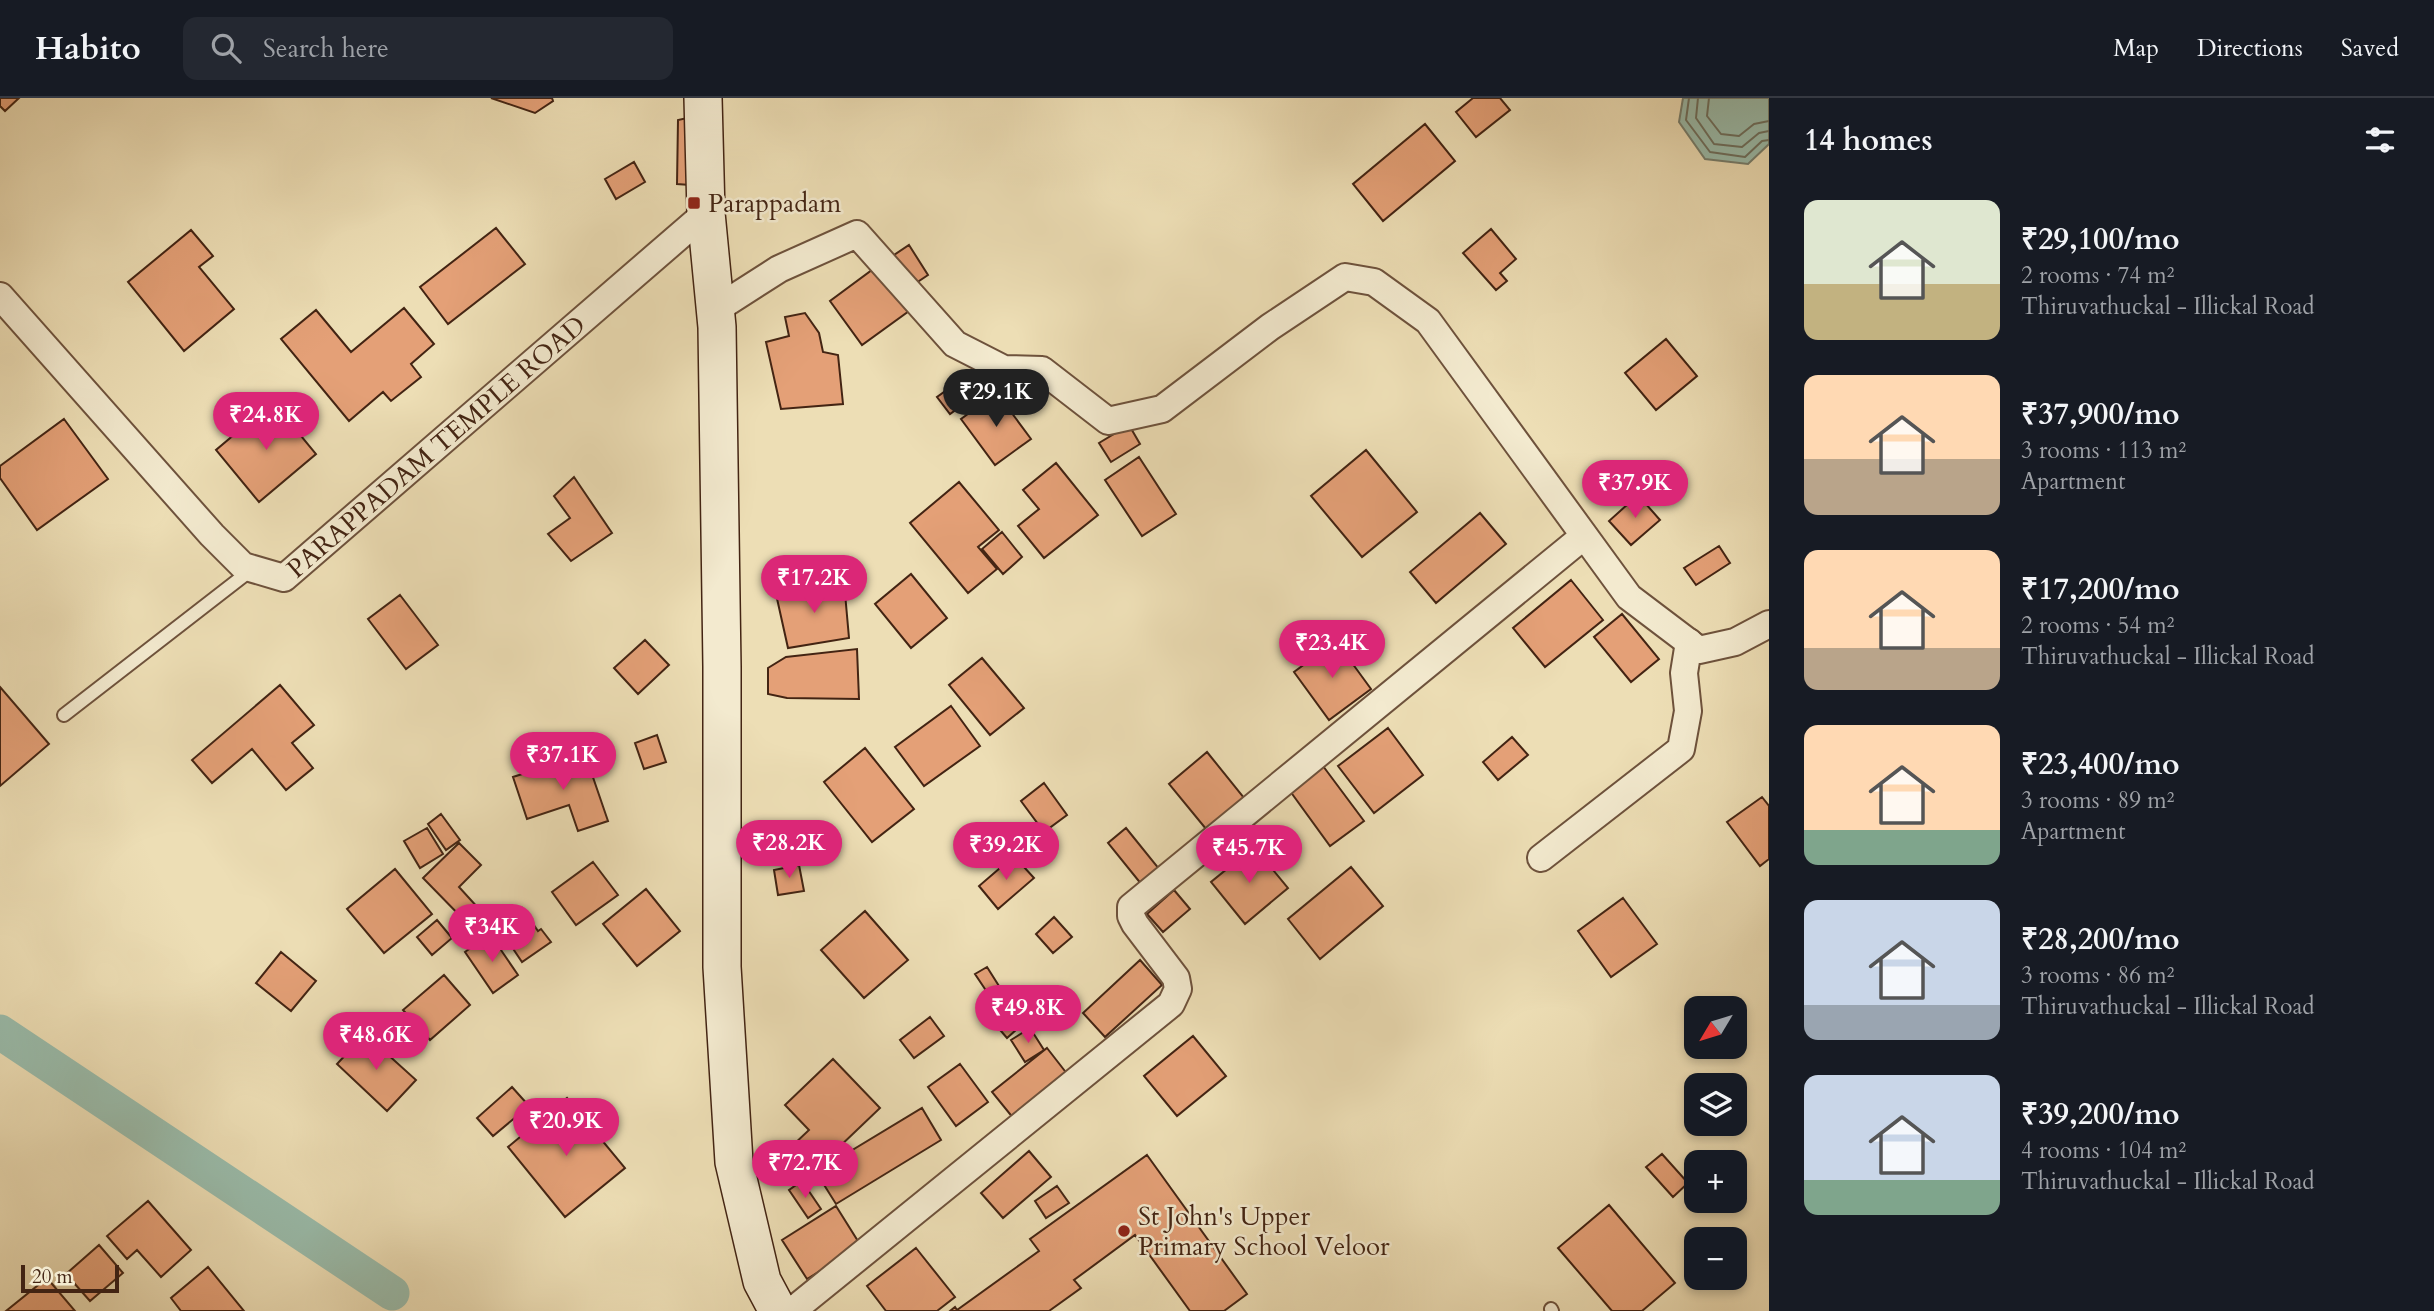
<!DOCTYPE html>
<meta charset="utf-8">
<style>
:root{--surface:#171b24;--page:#242831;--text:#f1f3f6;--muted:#9ea1a6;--line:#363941;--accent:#db2777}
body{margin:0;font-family:Cardo,serif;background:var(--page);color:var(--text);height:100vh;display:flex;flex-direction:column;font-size:26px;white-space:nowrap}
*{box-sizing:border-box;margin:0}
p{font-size:23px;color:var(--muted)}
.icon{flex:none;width:38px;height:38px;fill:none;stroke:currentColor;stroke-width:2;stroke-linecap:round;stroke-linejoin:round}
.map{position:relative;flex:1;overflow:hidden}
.sheet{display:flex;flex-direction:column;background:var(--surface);width:665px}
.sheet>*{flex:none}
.needle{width:46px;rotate:232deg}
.buttons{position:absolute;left:1684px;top:898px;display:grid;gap:14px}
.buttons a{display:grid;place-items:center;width:63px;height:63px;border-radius:14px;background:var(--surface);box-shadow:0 4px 10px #0003;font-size:35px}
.scale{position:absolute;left:21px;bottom:18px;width:98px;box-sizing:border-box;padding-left:7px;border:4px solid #432413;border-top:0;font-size:19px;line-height:24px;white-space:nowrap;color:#432413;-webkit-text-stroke:5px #f3eacf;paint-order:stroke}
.price{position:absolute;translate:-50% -60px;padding:0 16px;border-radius:24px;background:var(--accent);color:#fff;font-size:23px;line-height:46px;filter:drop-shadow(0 2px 4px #0008)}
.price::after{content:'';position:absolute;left:50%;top:42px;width:21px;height:16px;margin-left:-10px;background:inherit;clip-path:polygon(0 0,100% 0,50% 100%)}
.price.current{background:#222;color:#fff}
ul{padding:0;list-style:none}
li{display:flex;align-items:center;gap:21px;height:175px;padding:0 35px}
li span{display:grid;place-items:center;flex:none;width:196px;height:140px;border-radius:14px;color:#555}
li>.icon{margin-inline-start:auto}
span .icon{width:84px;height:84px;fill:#fffc;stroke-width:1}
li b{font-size:30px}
h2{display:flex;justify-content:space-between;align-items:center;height:84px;padding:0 35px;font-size:30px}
header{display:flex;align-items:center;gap:42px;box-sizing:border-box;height:98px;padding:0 35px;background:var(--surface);border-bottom:2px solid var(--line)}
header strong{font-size:33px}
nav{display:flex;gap:38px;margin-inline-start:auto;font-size:24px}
.search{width:490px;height:63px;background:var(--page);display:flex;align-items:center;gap:18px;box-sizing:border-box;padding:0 24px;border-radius:14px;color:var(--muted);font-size:26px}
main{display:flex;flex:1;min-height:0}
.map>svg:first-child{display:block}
.water{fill:#9abcab;stroke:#777f6e;stroke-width:2}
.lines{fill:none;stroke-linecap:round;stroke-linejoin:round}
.shore{stroke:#6e705f;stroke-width:2}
.canal{stroke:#9abcab;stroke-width:35}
.building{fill:#e4a077;stroke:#432413;stroke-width:2}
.service-casing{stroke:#6e523c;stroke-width:16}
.minor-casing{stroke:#6e523c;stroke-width:30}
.secondary-casing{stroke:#432413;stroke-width:40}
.service{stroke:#f3eacf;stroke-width:12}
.minor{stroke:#f3eacf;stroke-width:26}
.secondary{stroke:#f3eacf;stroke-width:37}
.poi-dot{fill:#8f2418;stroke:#f3eacf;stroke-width:2.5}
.labels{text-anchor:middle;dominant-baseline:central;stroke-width:5;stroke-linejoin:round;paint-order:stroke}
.poi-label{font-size:26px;fill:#432413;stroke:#f3eacf;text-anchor:start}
.street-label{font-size:26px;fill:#432413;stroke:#f3eacf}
</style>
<header>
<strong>Habito</strong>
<div class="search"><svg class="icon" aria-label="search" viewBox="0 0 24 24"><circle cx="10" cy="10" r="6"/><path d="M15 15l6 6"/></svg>Search here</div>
<nav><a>Map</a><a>Directions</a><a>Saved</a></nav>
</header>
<main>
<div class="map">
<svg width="1769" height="1213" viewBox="0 0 1769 1213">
<rect width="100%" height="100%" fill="#eddeb5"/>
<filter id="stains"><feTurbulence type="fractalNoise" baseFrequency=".00286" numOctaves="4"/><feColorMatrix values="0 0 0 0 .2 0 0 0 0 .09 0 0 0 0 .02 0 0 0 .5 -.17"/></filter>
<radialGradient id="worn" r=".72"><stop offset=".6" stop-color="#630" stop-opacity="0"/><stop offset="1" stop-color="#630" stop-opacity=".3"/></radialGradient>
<!-- water -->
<path class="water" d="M1683 0H1769V46L1748 66 1705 61 1679 24Z"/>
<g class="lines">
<!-- shore -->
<path class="shore" d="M1689 0 1686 22 1710 54 1745 59 1762 43 1769 42
M1698 0 1696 20 1714 46 1742 49 1759 35 1769 33
M1709 0 1707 18 1721 36 1739 38 1754 26 1769 23"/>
<!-- canal -->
<path class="canal" d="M0 934 392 1195"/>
</g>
<!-- building -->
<path class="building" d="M0 0H19L5 13 0 8Z
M491 0H552L553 3 535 15Z
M1473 0H1500L1510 12 1476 39 1456 14Z
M692 19 690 87 677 86 678 22Z
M1425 26 1455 63 1383 123 1353 86Z
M634 64 645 84 616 101 605 81Z
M496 130 525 166 448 226 420 189Z
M1491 131 1516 161 1500 175 1507 183 1496 192 1463 155Z
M191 132 213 158 199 169 234 211 184 253 128 184Z
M909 147 928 177 901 195 882 165Z
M876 169 909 213 862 247 830 203Z
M404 210 434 246 411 266 421 279 391 303 383 294 349 323 281 241 316 212 351 254Z
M805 215 819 235 823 254 838 257 843 306 781 311 766 244 789 238 785 219Z
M1666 241 1697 278 1656 312 1625 275Z
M968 277 980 294 950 316 937 299Z
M997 295 1031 341 995 367 961 321Z
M273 304 316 356 259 404 216 352Z
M64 321 108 381 37 432 0 380V368Z
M1129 327 1140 346 1111 364 1099 345Z
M1366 352 1417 414 1362 459 1311 398Z
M1139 359 1176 416 1142 438 1105 382Z
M1056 365 1098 417 1044 460 1018 428 1039 411 1023 392Z
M574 379 612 435 571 463 548 436 570 420 554 398Z
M959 384 999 432 978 449 997 471 968 495 910 425Z
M1638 397 1660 422 1631 447 1609 423Z
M1480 415 1506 446 1436 505 1410 474Z
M1002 434 1022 459 1003 476 982 451Z
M1719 448 1730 465 1696 487 1684 470Z
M911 476 947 520 911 550 875 506Z
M1571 482 1603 522 1545 569 1513 530Z
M844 484 849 540 788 550 776 496Z
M400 497 438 547 406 571 368 521Z
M1622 516 1659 561 1631 584 1594 539Z
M645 542 669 567 638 596 614 570Z
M1336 543 1371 591 1329 622 1294 574Z
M857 551 859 601 787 600 768 596V570L786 559Z
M982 560 1024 610 990 637 949 587Z
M280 587 314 627 292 645 313 670 286 692 252 651 212 685 192 662Z
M0 589 49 646 0 688Z
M951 608 980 648 924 688 895 649Z
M1388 630 1423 677 1374 715 1338 668Z
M657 637 666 664 644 671 635 645Z
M1512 639 1528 657 1498 682 1483 664Z
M865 650 914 711 872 744 824 684Z
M1207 654 1249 706 1211 737 1169 686Z
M585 656 608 723 578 733 569 707 527 721 513 679Z
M1323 668 1364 723 1330 748 1290 693Z
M1044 685 1067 717 1044 734 1021 703Z
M1762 699 1769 708V761L1760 768 1727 724Z
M441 716 460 742 446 752 428 726Z
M427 730 443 756 420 770 404 743Z
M1126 730 1160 772 1142 787 1108 745Z
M459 745 481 767 459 789 480 812 467 825 423 780Z
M1254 749 1288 790 1245 826 1211 784Z
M1014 758 1034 780 998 811 979 788Z
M593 764 618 797 576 827 552 794Z
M799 767 804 793 778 797 774 772Z
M1351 769 1383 808 1320 861 1288 821Z
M395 771 432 816 384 855 347 811Z
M646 791 680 833 637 868 603 826Z
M1174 792 1190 811 1163 834 1147 816Z
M1623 800 1657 846 1611 879 1578 833Z
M522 810 538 833 541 831 551 844 522 864 497 827Z
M865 813 908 862 864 900 821 852Z
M1054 819 1072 839 1053 855 1036 836Z
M437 822 452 840 432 857 417 839Z
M490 836 518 877 493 895 465 854Z
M281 854 316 883 291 913 256 885Z
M1140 862 1162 887 1105 939 1083 915Z
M987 869 1004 896 993 903 975 876Z
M444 877 470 907 430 942 403 912Z
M1009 901 1027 922 1007 940 989 919Z
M930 919 944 938 914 960 900 942Z
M1030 930 1044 952 1025 964 1011 942Z
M365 936 416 982 387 1013 337 966Z
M1193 938 1226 978 1177 1018 1144 978Z
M1047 950 1068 977 1014 1021 992 994Z
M833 961 880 1010 814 1073 791 1049 809 1032 785 1007Z
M960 966 988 1004 956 1028 928 989Z
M512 989 529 1008 493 1038 477 1020Z
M567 1000 625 1070 565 1119 508 1049Z
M922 1010 941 1042 836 1106 816 1074Z
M1029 1053 1051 1079 1003 1120 981 1095Z
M1662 1056 1688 1085 1673 1099 1646 1069Z
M1147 1057 1247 1196 1224 1213H1190L1135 1137 1074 1182 1081 1190 1049 1213H950L955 1209 957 1212 1039 1153 1030 1141Z
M802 1083 821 1111 808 1120 789 1092Z
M1057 1088 1069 1105 1046 1120 1035 1103Z
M148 1103 191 1152 161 1179 137 1152 127 1161 107 1138Z
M1609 1107 1675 1185 1642 1213H1612L1558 1150Z
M836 1108 861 1148 807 1181 782 1142Z
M99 1147 123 1175 90 1203 66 1176Z
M916 1150 955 1199 937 1213H886L867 1188Z
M208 1169 244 1213H181L171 1200Z
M47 1180 75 1213H6Z"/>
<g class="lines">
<!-- service casing -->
<g class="service-casing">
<path id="service" d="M64 617 251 472
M1551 1211 1552 1213"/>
</g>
<!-- minor casing -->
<g class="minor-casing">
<g id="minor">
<path id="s1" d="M0 198 212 437 243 468 284 480 706 115"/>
<path d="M715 212 779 171 857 136 955 246 1004 271 1042 272 1108 323 1162 311 1270 229 1345 179 1374 184 1428 223 1629 499 1699 552 1735 544 1769 526"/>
<path d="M1541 760 1681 651 1688 613 1684 575 1689 544"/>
<path d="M792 1213 1171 906 1178 891 1176 880 1135 826 1131 818V809L1584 438"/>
</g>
</g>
<!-- secondary casing -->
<g class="secondary-casing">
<path id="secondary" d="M703 0 706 115 717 229 722 569V869L734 1064 762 1183 778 1213"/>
</g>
<!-- service -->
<use href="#service" class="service"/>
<!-- minor -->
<use href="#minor" class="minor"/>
<!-- secondary -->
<use href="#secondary" class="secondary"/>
</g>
<!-- markers -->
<g class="poi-dot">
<rect x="687" y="98" width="14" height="14" rx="3.5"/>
<circle cx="1124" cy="1133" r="7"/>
</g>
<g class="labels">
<!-- poi labels -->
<g class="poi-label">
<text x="708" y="105">Parappadam</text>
<text x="1138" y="1118">St John's Upper<tspan x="1138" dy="30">Primary School Veloor</tspan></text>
</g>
<!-- street labels -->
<g class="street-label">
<text stroke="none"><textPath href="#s1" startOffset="607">PARAPPADAM TEMPLE ROAD</textPath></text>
</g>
</g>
<rect width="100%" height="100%" filter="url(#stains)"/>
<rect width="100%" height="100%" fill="url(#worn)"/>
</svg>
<div class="buttons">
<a><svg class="needle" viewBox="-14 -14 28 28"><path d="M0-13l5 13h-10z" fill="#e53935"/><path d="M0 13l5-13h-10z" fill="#9ea1a6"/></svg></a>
<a><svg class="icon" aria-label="layers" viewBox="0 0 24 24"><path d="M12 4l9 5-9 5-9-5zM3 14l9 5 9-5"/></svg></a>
<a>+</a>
<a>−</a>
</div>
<div class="scale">20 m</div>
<b class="price current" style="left:996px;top:331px">₹29.1K</b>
<b class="price" style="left:266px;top:354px">₹24.8K</b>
<b class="price" style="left:1635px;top:422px">₹37.9K</b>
<b class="price" style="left:814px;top:517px">₹17.2K</b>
<b class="price" style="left:1332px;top:582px">₹23.4K</b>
<b class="price" style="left:563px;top:694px">₹37.1K</b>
<b class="price" style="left:789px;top:782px">₹28.2K</b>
<b class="price" style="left:1006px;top:784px">₹39.2K</b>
<b class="price" style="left:1249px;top:787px">₹45.7K</b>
<b class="price" style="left:492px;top:866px">₹34K</b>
<b class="price" style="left:1028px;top:947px">₹49.8K</b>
<b class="price" style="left:376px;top:974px">₹48.6K</b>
<b class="price" style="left:566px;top:1060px">₹20.9K</b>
<b class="price" style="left:805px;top:1102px">₹72.7K</b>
</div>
<section class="sheet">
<h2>14 homes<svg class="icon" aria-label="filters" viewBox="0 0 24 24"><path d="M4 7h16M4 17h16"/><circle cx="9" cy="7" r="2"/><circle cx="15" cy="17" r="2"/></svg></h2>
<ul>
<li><span style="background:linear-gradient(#dfe7d0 60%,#c2b280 0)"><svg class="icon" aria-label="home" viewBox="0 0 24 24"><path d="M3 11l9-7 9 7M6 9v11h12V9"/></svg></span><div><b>₹29,100/mo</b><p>2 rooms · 74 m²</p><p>Thiruvathuckal - Illickal Road</p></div></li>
<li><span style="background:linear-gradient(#ffd9b3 60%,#b9a48a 0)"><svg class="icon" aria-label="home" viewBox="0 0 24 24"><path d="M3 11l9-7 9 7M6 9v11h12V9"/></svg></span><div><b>₹37,900/mo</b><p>3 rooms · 113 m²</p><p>Apartment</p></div></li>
<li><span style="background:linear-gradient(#ffd9b3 70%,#b9a48a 0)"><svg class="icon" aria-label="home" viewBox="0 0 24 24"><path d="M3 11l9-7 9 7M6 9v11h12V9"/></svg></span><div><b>₹17,200/mo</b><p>2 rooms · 54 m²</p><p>Thiruvathuckal - Illickal Road</p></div></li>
<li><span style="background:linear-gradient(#ffd9b3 75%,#7fa58c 0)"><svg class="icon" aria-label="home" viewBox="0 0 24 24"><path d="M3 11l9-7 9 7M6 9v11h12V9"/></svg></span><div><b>₹23,400/mo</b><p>3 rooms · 89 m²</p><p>Apartment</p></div></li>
<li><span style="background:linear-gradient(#c9d6e8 75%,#9aa5b1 0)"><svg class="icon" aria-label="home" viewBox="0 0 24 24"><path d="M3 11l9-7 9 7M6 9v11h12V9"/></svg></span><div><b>₹28,200/mo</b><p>3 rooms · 86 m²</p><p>Thiruvathuckal - Illickal Road</p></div></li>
<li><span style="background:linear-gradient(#c9d6e8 75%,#7fa58c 0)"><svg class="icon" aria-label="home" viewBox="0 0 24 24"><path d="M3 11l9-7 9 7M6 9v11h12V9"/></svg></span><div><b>₹39,200/mo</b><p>4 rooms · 104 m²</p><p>Thiruvathuckal - Illickal Road</p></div></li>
</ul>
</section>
</main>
